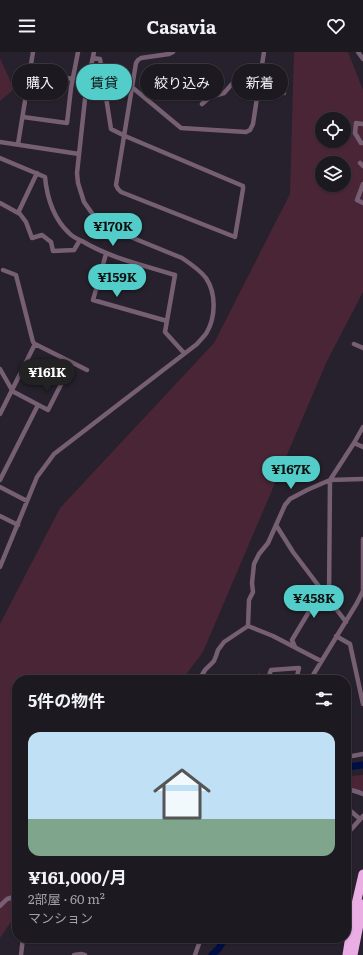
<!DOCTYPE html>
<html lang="ja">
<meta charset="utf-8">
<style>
:root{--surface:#1c1921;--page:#25222a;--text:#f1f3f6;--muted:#a0a0a5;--line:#3a383f;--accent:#53cdca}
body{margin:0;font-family:Literata,"Noto Sans JP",serif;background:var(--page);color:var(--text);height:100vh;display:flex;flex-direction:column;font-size:15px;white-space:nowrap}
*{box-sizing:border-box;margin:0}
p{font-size:13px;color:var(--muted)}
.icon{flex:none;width:22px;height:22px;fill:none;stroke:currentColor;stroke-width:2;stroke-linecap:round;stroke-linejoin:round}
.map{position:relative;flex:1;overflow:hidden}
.drawer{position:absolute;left:12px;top:623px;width:339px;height:268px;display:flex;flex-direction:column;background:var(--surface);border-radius:16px;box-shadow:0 1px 3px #0004,0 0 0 1px var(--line)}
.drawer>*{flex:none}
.top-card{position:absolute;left:12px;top:12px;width:339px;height:36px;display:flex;gap:8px}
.fabs{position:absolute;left:315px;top:60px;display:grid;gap:8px}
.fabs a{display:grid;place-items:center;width:36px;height:36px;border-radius:50%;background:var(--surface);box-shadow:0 1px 3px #0004,0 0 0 1px var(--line);font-size:20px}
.price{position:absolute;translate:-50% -34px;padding:0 9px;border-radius:14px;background:var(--accent);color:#111;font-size:13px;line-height:26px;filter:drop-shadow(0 1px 2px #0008)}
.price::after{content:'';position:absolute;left:50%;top:24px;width:12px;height:9px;margin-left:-6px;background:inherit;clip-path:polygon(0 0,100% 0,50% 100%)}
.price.on{background:#222;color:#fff}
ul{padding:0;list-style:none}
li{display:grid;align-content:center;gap:8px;height:212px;padding:0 16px}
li+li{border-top:1px solid var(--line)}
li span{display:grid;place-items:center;height:124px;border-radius:12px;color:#555}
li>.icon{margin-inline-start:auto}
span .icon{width:72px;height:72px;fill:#fffc;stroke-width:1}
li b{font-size:17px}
h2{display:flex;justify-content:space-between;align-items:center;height:48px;padding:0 16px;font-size:17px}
.tag{padding:0 14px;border-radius:18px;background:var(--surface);box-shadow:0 1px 3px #0004,0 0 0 1px var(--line);font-size:14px;line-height:36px}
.tag.on{background:var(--accent);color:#111}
header{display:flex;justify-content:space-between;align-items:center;height:52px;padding:0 16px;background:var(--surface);font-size:18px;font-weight:700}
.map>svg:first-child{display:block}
.green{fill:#4a2536;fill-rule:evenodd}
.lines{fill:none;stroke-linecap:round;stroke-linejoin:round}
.river{stroke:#000e41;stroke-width:7}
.minor{stroke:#765e73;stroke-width:4.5}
.motorway{stroke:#eaade4;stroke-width:9}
</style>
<header><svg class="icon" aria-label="menu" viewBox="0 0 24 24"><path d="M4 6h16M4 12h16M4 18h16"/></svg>Casavia<svg class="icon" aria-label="heart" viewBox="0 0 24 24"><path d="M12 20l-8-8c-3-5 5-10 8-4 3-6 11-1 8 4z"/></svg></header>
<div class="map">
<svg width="363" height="903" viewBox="0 0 363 903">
<rect width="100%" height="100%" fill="#26212c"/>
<!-- green -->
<path class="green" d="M294 0H348L363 38V240L327 309 203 600 182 628H17V861L0 886V572L60 456 214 291 290 142ZM322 67H344V89H322ZM322 111H344V133H322Z
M0 6 14 37 0 49Z
M363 723V739L355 738 347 735 346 728 349 724Z"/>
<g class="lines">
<!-- river -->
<path class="river" d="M346 715 363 713
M212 903 219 896 225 886"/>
<!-- minor -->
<path class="minor" d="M358 0 363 7
M93 6 100 7 111 77 125 84 243 134V137L235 185 121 140 118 137 116 133 136 11 138 8 141 6 169 2 173 0
M30 20 73 27
M133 36 181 76 246 80 250 78 253 72 264 0
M202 52 210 45 224 41 232 32 284 41
M23 65 67 71 71 36 78 0
M363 72 356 71 355 81 361 91H363
M0 90 79 102
M18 92 33 0
M0 106 45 125C47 146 53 166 69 181 72 184 77 187 82 189 110 206 143 213 175 223L165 280 184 301
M360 111 363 114
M363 132 357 148 363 151
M0 151 20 162 26 170 32 186 42 183 51 190 53 199 74 198 80 188
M18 161 37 121
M106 202 93 248 167 269
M3 218 16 223 33 290 35 292 87 318
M354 292 363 296
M0 317 12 338
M12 339 48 358 72 311
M0 362 35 292
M354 391 363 395
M0 428 38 353
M0 435 27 449
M0 464 18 473
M276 473 293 500 346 570
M0 515 37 425 54 402 197 292C200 288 205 284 207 280 216 264 216 241 206 226 200 218 191 212 182 206L116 179 102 171 94 164 84 150 78 131 77 121 86 38 94 0
M329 548 330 428 354 391 363 375
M248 574 249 548 253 540 252 531 254 512 259 502 268 491 285 453 290 447 307 438 330 428 363 427
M248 574 273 584 321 609
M336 584 350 592 363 652
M295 595 292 588 322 538
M259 624 272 628
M268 627 271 618 299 616 296 628
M199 628 205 618 214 609 216 604 218 598 224 590 248 574
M310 628 357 551 363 539V487
M346 673V675
M346 703 347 705 363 702
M346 736C351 739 358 739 363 742
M346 755 360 767
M347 782 363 764
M0 854 7 847 17 844
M21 903 23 886
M74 903 81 902 85 903
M195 903 201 886"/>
<!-- motorway -->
<path class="motorway" d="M347 903 353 865 363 822
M353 903 363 852"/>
</g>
</svg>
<div class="fabs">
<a><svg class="icon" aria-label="locate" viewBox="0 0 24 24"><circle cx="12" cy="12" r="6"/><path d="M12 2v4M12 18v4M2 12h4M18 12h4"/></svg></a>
<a><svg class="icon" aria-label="layers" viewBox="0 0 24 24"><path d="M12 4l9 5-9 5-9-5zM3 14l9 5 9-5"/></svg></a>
</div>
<b class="price" style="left:113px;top:195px">¥170K</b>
<b class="price" style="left:117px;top:246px">¥159K</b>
<b class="price on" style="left:47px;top:341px">¥161K</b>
<b class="price" style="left:291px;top:438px">¥167K</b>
<b class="price" style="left:314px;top:567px">¥458K</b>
<div class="top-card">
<a class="tag">購入</a>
<a class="tag on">賃貸</a>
<a class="tag">絞り込み</a>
<a class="tag">新着</a>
</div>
<section class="drawer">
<h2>5件の物件<svg class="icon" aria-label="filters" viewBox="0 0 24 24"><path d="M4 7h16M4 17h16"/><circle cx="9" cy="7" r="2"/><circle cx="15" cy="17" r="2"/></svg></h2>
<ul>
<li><span style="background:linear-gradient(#bfe0f5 70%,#7fa58c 0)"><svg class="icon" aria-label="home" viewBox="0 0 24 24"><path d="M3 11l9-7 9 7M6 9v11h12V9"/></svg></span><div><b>¥161,000/月</b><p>2部屋 · 60 m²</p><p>マンション</p></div></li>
</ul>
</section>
</div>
